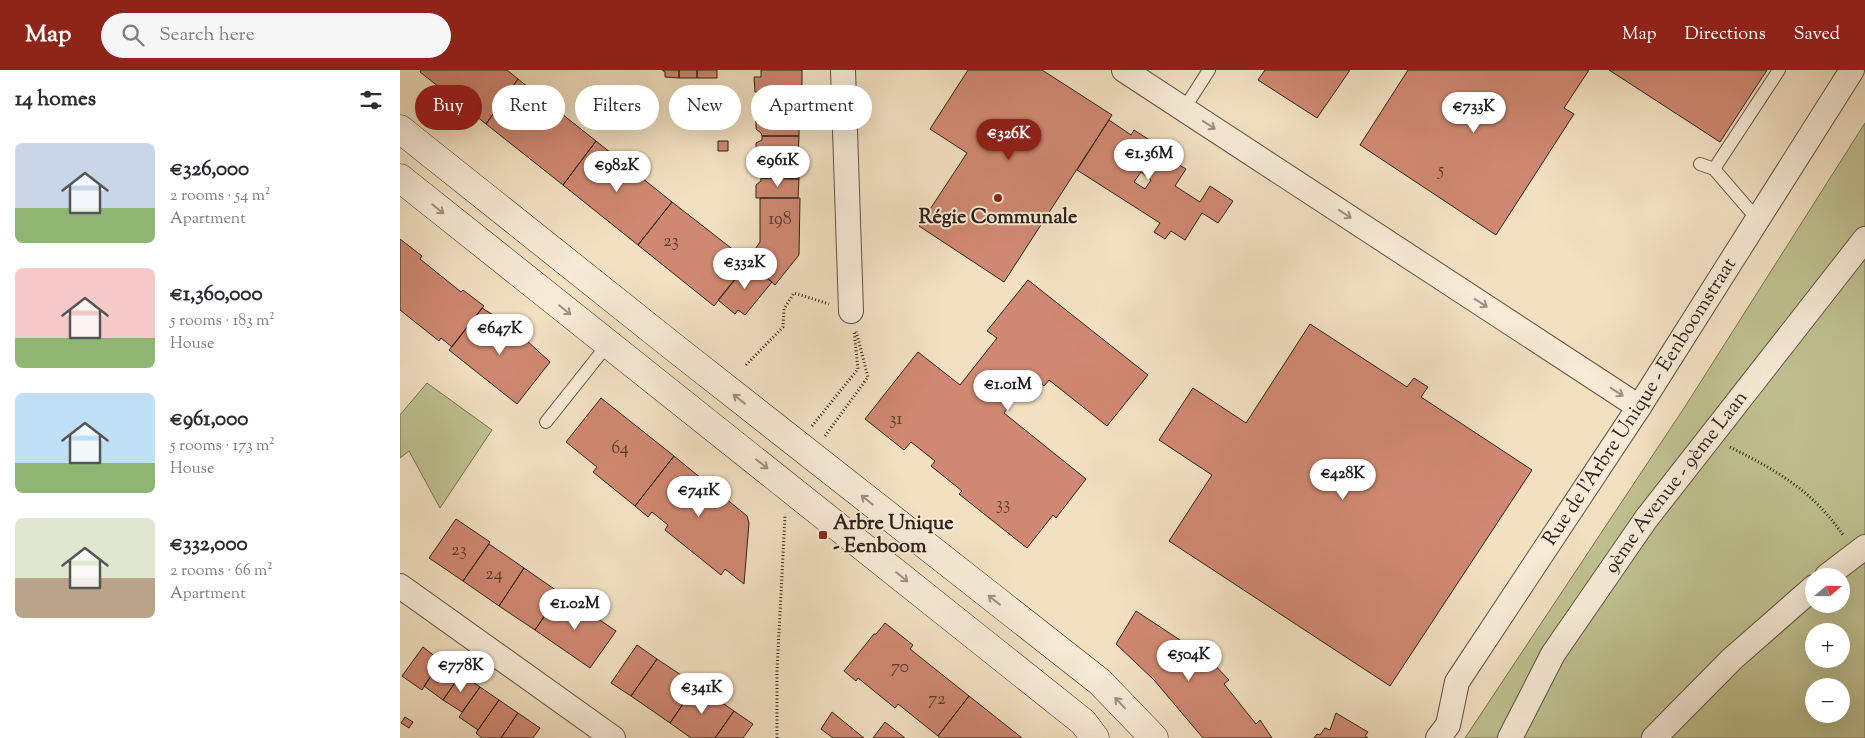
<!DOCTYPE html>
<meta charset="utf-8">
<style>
:root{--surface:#fff;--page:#f7f7f7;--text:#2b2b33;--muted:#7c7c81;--accent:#8f2418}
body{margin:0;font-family:"Sorts Mill Goudy",serif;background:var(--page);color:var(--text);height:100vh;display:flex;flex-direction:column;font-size:19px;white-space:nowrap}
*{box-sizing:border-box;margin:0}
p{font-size:16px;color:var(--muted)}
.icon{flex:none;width:28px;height:28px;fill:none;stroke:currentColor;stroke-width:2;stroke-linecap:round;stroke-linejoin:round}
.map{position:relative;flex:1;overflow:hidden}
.details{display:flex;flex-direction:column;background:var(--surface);width:400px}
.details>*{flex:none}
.hud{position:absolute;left:15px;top:15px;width:475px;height:45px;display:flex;gap:10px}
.needle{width:32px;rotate:70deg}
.tools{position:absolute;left:1405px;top:498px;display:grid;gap:10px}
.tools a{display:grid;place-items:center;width:45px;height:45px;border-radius:50%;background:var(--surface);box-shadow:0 5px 20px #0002;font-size:25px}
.price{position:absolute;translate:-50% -42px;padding:0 11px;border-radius:18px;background:#fff;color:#222;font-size:16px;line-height:32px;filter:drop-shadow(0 1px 2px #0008)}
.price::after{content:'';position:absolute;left:50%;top:30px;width:15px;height:11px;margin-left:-8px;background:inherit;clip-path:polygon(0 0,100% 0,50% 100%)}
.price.current{background:var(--accent);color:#fff}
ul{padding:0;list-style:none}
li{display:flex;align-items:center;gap:15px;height:125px;padding:0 15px}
li span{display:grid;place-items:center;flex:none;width:140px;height:100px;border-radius:8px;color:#555}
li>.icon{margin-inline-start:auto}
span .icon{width:60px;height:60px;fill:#fffc;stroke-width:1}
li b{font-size:21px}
h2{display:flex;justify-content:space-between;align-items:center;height:60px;padding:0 15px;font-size:21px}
.tag{padding:0 18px;border-radius:22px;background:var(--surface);box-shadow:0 5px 20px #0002;font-size:18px;line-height:45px}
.tag.current{background:var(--accent);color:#fff}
header{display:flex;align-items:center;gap:30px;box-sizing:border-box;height:70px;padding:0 25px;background:var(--accent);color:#fff}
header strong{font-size:24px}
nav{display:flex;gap:28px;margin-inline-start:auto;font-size:18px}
.search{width:350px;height:45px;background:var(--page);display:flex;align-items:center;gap:12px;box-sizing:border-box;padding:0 18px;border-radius:28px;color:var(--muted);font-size:19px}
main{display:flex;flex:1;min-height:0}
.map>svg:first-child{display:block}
.green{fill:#bfc190;stroke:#777255;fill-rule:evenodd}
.building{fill:#cf8871;stroke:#2f221a;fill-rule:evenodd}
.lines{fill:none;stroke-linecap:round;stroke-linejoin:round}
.lane-casing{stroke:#605244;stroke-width:14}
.street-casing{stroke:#605244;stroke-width:26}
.secondary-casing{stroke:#2f221a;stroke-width:29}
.path{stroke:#2f221a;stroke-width:3;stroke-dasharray:1 2.5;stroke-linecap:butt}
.lane{stroke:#f7ebd7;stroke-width:12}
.street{stroke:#f7ebd7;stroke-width:24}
.secondary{stroke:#f7ebd7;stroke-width:28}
.oneway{stroke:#9d9182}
.poi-dot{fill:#8f2418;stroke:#f7ebd7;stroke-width:2}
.labels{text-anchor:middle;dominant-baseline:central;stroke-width:4;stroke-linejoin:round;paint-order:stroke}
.number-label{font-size:18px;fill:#573c30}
.poi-label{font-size:20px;font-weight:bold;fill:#2f221a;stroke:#f7ebd7}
.street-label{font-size:20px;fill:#2f221a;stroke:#f7ebd7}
</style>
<header>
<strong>Map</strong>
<div class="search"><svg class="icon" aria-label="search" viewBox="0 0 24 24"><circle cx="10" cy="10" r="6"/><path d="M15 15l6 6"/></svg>Search here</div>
<nav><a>Map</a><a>Directions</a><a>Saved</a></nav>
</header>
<main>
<section class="details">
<h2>14 homes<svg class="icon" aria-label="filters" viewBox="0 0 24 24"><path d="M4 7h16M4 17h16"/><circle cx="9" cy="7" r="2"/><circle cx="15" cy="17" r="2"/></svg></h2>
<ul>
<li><span style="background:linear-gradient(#c9d6e8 65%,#8fb573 0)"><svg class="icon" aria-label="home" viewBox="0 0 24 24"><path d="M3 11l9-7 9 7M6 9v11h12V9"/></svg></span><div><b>€326,000</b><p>2 rooms · 54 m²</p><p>Apartment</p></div></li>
<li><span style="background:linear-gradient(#f6c9c9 70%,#8fb573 0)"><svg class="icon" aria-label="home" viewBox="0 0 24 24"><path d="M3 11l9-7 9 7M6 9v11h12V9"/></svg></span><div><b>€1,360,000</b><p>5 rooms · 183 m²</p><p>House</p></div></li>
<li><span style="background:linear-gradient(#bfe0f5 70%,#8fb573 0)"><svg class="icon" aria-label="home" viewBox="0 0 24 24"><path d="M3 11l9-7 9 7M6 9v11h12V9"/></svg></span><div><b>€961,000</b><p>5 rooms · 173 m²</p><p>House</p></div></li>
<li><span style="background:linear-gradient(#dfe7d0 60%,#b9a48a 0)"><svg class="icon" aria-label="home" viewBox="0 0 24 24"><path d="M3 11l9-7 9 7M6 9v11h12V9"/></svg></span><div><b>€332,000</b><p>2 rooms · 66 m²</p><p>Apartment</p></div></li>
</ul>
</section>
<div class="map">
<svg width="1465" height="668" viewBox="0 0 1465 668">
<rect width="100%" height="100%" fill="#f2e0c1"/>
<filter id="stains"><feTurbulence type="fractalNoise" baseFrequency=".004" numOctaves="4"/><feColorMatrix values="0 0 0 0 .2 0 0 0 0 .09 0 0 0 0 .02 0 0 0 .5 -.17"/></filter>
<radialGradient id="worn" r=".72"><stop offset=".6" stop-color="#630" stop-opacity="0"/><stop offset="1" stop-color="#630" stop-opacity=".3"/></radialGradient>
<!-- green -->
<path class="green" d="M1465 53V668H1065L1286 335ZM1414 506H1441V534H1414ZM1414 561H1441V589H1414ZM1414 616H1441V644H1414Z
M27 313 92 360 40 438 9 381 0 388V345Z"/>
<!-- building -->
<path class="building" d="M21 0H107L118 9 86 54 20 2Z
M262 0H279V8L265 7V2Z
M279 0H297V8H279Z
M297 0H317V8H297Z
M361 0H402V24H360V22H355L354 7H361Z
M568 0H642L712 45 604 212 519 156 567 83 530 59Z
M865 0H950L917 48 858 10Z
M1008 0H1189L1164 38 1174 44 1096 165 960 75Z
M1209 0H1367L1320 72Z
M118 9 196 71 163 115 86 54Z
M362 24H399V46L356 45V32L361 28Z
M356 45 399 46V66H362L361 63 356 59Z
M709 50 731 65 734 60 765 80 762 84 786 99 775 116 800 132 810 116 833 131 818 153 802 143 785 170 771 161 765 169 754 162 760 153 677 100ZM741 102 751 110 745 119 734 112Z
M362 66H399L398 88 356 87V73L362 70Z
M196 71 272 132 238 175 163 115Z
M318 71H328V81H318Z
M356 87 398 88 399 109 361 108V104L356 100Z
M361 108 399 109 398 128H356V115L361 111Z
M360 128H400L399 185 375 215 347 191 360 172Z
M272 132 349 192 314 236 238 175Z
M0 169 22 186 20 189 61 222 63 220 84 236 52 277 41 268 39 271 0 240Z
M348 193 372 212 345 245 338 240 335 244 318 230Z
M628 210 748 305 707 356 649 310 644 316 624 300 604 325 612 332 604 343 686 409 656 448 653 445 627 478 559 424 562 421 531 396 535 391 511 372 504 380 465 349 518 282 560 315 597 268 587 261Z
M82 238 101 250 99 252 104 256 106 254 115 261 114 263 123 271 125 269 150 292 117 334 49 280Z
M910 254 1007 317 1014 308 1028 317 1021 327 1132 400 990 616 769 471 812 405 759 370 793 318 846 353Z
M201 328 274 386 235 436 193 402 197 397 166 372Z
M274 386 347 446 349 453 344 514 325 499 321 505 265 460 268 455 252 442 248 447 235 436Z
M56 449 90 472 63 511 29 488Z
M89 474 124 498 99 536 63 511Z
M124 498 160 523 135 560 99 536Z
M160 523 216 561 190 598 135 560Z
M736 541 783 572 794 582 796 579 804 589 807 587 829 610 824 614 856 654 860 650 872 668H803L754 610 716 574Z
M485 553 513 575 510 579 569 626 538 666 498 634 495 638 458 608 456 611 444 601 474 564H476Z
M237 575 257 589 231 626 211 613Z
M23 577 41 591 22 620 2 606Z
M257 589 296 615 270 653 231 626Z
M41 591 61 604 43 630 24 616Z
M61 604 80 617 62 642 43 630Z
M296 615 334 641 315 668H291L270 653Z
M80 617 99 630 78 660 59 647Z
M569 626 622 668H540L538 666Z
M99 630 118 643 101 668H82L76 663Z
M334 641 353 654 343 668H315Z
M432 642 464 668H433L421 659Z
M118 643 140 658 133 668H101Z
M936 643 968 662 965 666 968 668H914L917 664 920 665 925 658 930 660Z
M5 647 13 652 9 658 1 653Z
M485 652 505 668H473Z"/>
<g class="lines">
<!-- lane casing -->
<g class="lane-casing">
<path id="lane" d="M784 39 809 0
M1300 94 1314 99
M1358 150 1314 99 1379 0
M146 352 208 274"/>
</g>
<!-- street casing -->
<g class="street-casing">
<g id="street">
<path d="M443 0 451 241"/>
<path d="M724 0 1239 337"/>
<path d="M1427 506 1465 477"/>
<path d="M0 516 213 668"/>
<path id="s1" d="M1038 668 1048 655 1057 612 1239 337 1452 0"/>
<path id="s2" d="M1110 668 1153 584 1246 449 1465 169"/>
<path d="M1254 668 1332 589 1414 517"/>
</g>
</g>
<!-- secondary casing -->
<g class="secondary-casing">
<path id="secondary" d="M0 59 271 275 700 612 754 668
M0 108 683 652 695 668"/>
</g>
<!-- path -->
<path class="path" d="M346 295 383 257 384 239 394 223 429 234
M412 356 458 299 454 261
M425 366 468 307 456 261
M1330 377C1377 401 1412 420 1443 465
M377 668V601L385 446"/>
<!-- lane -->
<use href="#lane" class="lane"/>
<!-- street -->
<use href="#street" class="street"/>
<!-- secondary -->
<use href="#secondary" class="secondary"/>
</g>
<!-- one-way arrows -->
<defs><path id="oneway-shaft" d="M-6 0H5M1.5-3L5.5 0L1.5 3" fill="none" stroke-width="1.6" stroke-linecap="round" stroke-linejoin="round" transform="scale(1.25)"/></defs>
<g class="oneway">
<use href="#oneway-shaft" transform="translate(809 55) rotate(33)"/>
<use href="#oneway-shaft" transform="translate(38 139) rotate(39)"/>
<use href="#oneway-shaft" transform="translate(945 144) rotate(33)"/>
<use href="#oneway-shaft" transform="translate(1081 233) rotate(33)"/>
<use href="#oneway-shaft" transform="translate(165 240) rotate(39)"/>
<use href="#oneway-shaft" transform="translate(1217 322) rotate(33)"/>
<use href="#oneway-shaft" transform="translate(339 329) rotate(-142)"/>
<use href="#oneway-shaft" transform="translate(362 394) rotate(38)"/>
<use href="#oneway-shaft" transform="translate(467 430) rotate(-141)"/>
<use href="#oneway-shaft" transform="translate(502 507) rotate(39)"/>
<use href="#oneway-shaft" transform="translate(594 530) rotate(-142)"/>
<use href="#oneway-shaft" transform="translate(720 633) rotate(-134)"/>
</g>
<!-- markers -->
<g class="poi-dot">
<circle cx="598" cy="128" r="5"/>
<rect x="418" y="460" width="10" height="10" rx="2.5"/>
</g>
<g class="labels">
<!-- number labels -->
<g class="number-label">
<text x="1041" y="101">5</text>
<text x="380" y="150">198</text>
<text x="271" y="172">23</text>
<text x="496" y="350">31</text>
<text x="220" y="379">64</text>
<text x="603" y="435">33</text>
<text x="59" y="481">23</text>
<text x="94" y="505">24</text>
<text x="500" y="598">70</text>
<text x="537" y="630">72</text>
</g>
<!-- poi labels -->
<g class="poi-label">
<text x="598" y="148">Régie Communale</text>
<text x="433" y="454" text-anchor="start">Arbre Unique<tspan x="433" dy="23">- Eenboom</tspan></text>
</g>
<!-- street labels -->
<g class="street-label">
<text stroke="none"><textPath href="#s1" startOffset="395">Rue de l'Arbre Unique - Eenboomstraat</textPath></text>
<text stroke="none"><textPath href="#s2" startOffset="306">9ème Avenue - 9ème Laan</textPath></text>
</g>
</g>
<rect width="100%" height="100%" filter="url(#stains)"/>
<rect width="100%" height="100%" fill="url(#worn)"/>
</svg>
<div class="tools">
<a><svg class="needle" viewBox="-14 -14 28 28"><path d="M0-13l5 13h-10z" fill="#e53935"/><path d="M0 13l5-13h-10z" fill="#7c7c81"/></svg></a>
<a>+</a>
<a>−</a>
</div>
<b class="price" style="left:1074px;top:64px">€733K</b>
<b class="price current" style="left:609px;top:91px">€326K</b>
<b class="price" style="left:749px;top:111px">€1.36M</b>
<b class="price" style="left:378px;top:118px">€961K</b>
<b class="price" style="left:217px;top:123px">€982K</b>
<b class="price" style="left:345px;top:220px">€332K</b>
<b class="price" style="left:100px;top:286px">€647K</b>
<b class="price" style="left:608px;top:342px">€1.01M</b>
<b class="price" style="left:943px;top:431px">€428K</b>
<b class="price" style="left:299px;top:448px">€741K</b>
<b class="price" style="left:175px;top:561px">€1.02M</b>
<b class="price" style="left:789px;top:612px">€504K</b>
<b class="price" style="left:61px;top:623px">€778K</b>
<b class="price" style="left:302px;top:645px">€341K</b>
<div class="hud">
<a class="tag current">Buy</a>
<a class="tag">Rent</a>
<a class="tag">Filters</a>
<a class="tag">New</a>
<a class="tag">Apartment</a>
</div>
</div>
</main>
